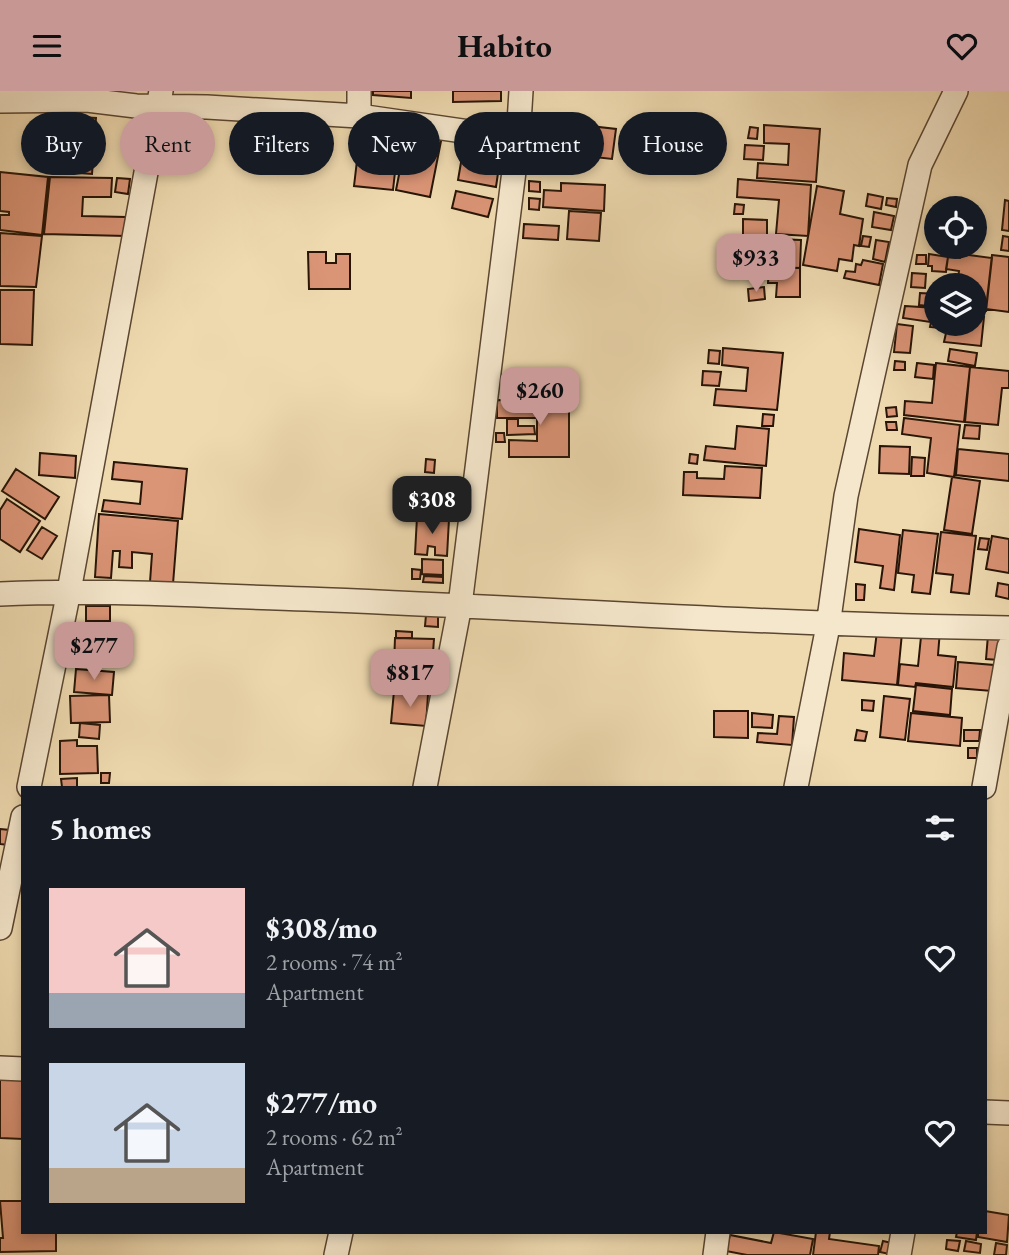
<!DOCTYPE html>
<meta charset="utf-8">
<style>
:root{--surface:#171b24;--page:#20242c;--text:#f1f3f6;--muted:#9ea1a6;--accent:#c59692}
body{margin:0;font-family:"EB Garamond",serif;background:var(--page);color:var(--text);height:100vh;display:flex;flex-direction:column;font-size:26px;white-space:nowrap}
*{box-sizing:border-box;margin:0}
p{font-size:23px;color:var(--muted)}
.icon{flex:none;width:38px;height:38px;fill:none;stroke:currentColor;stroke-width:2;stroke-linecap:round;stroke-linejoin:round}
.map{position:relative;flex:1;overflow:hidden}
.panel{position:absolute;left:21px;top:695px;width:966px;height:448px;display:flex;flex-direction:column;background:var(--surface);border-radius:0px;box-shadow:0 4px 10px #0003}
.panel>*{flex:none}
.guide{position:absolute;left:21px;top:21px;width:968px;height:63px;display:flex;gap:14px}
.fabs{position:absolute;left:924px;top:105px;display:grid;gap:14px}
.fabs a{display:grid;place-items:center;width:63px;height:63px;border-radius:50%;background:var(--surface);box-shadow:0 4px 10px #0003;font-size:35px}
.price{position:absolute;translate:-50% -60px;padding:0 16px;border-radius:14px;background:var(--accent);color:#111;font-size:23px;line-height:46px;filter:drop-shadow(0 2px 4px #0008)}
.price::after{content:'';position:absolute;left:50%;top:42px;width:21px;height:16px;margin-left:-10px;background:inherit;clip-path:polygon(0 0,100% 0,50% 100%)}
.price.active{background:#222;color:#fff}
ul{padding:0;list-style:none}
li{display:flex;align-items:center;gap:21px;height:175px;padding:0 28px}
li span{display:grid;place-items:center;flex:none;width:196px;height:140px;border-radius:0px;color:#555}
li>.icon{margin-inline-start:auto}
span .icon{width:84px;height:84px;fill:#fffc;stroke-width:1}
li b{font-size:30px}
h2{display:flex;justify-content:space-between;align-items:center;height:84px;padding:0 28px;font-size:30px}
.tag{padding:0 24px;border-radius:32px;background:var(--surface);box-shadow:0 4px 10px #0003;font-size:24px;line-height:63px}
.tag.active{background:var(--accent);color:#111}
header{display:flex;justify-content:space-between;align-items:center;height:91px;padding:0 28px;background:var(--accent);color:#111;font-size:32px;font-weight:700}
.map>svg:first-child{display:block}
.building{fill:#da9476;stroke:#281507;stroke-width:2}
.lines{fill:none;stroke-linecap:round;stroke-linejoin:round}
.minor-casing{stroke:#5a4631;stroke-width:26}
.minor{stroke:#f5e7cc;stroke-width:23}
</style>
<header><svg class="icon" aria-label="menu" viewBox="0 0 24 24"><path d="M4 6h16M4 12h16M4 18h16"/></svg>Habito<svg class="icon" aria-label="heart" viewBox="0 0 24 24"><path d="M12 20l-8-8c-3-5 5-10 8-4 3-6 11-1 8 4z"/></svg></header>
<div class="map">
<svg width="1009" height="1164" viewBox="0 0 1009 1164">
<rect width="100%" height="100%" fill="#efdab0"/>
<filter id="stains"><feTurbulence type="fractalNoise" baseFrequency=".00286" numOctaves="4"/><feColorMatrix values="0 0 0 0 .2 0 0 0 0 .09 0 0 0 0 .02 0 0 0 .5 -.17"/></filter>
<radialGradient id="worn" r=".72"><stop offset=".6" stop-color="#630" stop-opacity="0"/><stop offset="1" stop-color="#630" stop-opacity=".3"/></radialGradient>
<!-- building -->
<path class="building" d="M373 0H411V7L373 4Z
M453 0H501V10L453 11Z
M54 26 66 27 65 46 78 47 80 26 96 27 92 83 49 80Z
M542 31 551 32 550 44 540 43Z
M555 31 616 38 612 68 577 64 578 50 553 48Z
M764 34 820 38 816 91 757 87 758 72 788 74 789 53 764 52Z
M357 36 380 39 378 56 355 53Z
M750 36 758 37 757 48 748 47Z
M408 38 442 45 430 106 396 99Z
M389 42 402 44 401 53 387 51Z
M384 53 398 54 393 99 354 95 358 61 383 64Z
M464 54 501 61 496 96 458 89Z
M745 54 764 55 763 69 744 68Z
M0 81 48 86 42 144 0 139V124H9V121L0 120Z
M50 86 112 87 111 106H83L82 125 126 126V145L44 143Z
M117 87 130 88 128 103 115 101Z
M738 88 811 94 808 145 776 143 779 109 737 106Z
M529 90 540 91V101L529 100Z
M561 92 605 94 604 120 543 116 544 99 561 100Z
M817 95 844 100 840 123 863 128 859 155 854 154 852 170 839 168 837 180 803 174Z
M456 100 493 108 488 126 452 117Z
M868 103 883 106 881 118 866 115Z
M529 107 540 108 539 119 529 118Z
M887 107 897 108 896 116 886 114Z
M1005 109 1009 110V140L1002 139Z
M735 113 744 114 743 123H734Z
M569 120 601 122 599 150 567 148Z
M874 121 894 125 891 139 872 136Z
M743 128 767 129V146H743Z
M524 133 559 135 558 149 523 147Z
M0 142 42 145 36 196 0 195Z
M863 145 871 146 869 156 861 155Z
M1003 145 1009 146V160L1001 159Z
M749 147 801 149 800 177 748 176Z
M876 149 889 151 885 171 873 168Z
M308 161H326V172H336V163H350V198H309Z
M929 163 948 166 946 181 932 180V175H928Z
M961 163 992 167 986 220 975 219V194H957L959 180 946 178 948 166 960 167Z
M917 164H926V173H916Z
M992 164 1009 166V221L986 218Z
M863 169 883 173 879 194 844 187 846 180 855 181 856 173 861 174Z
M769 176 800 177V206H776L777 192H768Z
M912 182 926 183 925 197 911 196Z
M764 196 765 208 749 210 748 198Z
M0 199H34L32 254 0 253Z
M920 202 936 203V216L919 214Z
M905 215 936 217V233H947V238L930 236 931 231 903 227Z
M975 225 984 226 981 255 944 251 948 233H975Z
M897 233 913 235 910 262 894 261Z
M723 257 783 262 777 319 714 314 716 298 746 300 748 277 722 274Z
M950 258 977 262 975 275 948 270Z
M709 259 720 260 719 273 708 272Z
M895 270 905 271V279H894Z
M917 272 934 274 933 288 915 286Z
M936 272 970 276 964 331 904 324 905 310 932 312Z
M970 276 1009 280V297H1002L998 334 965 331Z
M703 280 721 281 719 295 702 294Z
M497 309 569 310V366H509V349L537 350V327H497Z
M896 316 897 325 887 326 886 317Z
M763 323 774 324 773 335H762Z
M904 327 960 334 954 386 927 382 931 347 902 343Z
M507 328H518V335H534L535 343 507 344Z
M886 331H896L897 339H887Z
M965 334 980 335 979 348 963 347Z
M737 335 769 338 766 375 704 369 706 355 735 358Z
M496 342H504L505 351H496Z
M880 355 910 356 909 383 879 382Z
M958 358 1009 363V390L956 384Z
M40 362 76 365 75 387 39 384Z
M690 363 698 364 697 373 689 372Z
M912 366 925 367 924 385H911Z
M426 368 435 369 434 382 425 381Z
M114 371 187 378 182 428 102 420 104 409 140 413 142 391 112 388Z
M725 375 762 377 760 407 683 404 684 381H697V387L724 388Z
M16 378 59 406 45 428 2 400Z
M952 386 980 390 972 443 944 439Z
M422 390 433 391V398L441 399V394L452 395 449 425 419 422Z
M7 408 40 430 20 461 0 448V419Z
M99 423 178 430 173 493 150 491 152 463 132 461V477L119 476 120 460H113L111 487 95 486Z
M417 426 449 428 447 465 435 464V456L428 455 427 464 415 463Z
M42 436 57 445 42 468 27 459Z
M859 438 900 444 894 499 880 497 883 475 855 471Z
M903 439 938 443 930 503 912 501 914 484 898 482Z
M941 441 976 445 969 503 951 501 953 484 936 482Z
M992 445 1009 448V482L986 478Z
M980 447 989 448 987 459 978 458Z
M422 468 443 469V484L422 483Z
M412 478 421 479 420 488H412Z
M424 485 443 486V492L423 491Z
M998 492 1009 494V508L996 505Z
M856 493 865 494 864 509H856Z
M86 515H110V530H86Z
M426 524H438V536L425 535Z
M77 535H114L115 575H78Z
M922 536 940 539 938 564 956 566 953 596 916 592 915 596 898 594 900 573 918 575Z
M396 540 412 541V547H396Z
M877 540 902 542 897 594 842 589 844 562 874 565Z
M988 544 1001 546 999 569 986 568Z
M395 547 434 548 432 575 394 574Z
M958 571 994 574 992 600 956 597Z
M399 574 432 575V590L398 588Z
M76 578 114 581 112 604 74 601Z
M916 594 952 598 950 624 913 620Z
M394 600 428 603 426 635 391 632Z
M109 604 110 631 71 632 70 605Z
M884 605 910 608 905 649 880 646Z
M862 609 874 610 873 620 862 619Z
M714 620H748V647L714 646Z
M752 622 773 624 772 637 752 636Z
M911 622 962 627 960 655 908 650Z
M779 625 794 626 792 654 757 651 758 642 777 643Z
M80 632 100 634 99 648 79 646Z
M857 639 867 641 865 650 855 649Z
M964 639H980L979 650H964Z
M77 649V655H97L98 682 60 683V650Z
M968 657H977V667H968Z
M101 682H110L109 692H101Z
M77 687V696H62L61 688Z
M0 738 10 739 8 754 0 753Z
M0 986 23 988V1048L0 1047Z
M0 1110H23V1141H56V1160L0 1161V1147H3Z
M985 1120 1009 1124 1007 1151 978 1146V1141H985Z
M774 1141 813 1148 810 1164H747L726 1160 730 1144 771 1152Z
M816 1141H830L829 1148 879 1155 878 1164H813Z
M957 1141H977L976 1149 956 1146Z
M947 1149 960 1150 958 1160 946 1158Z
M883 1150 896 1153 894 1164 880 1161Z
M966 1150 981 1153 980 1162 964 1160Z
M996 1152 1007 1154 1006 1164H994Z"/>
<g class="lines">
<!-- minor casing -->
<g class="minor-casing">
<path id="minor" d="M0 10 87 9 136 15 207 16 359 25 518 48
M359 25V0
M0 503C102 498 204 505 306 508 541 517 774 534 1009 537
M29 696 69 500 161 0
M425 696 460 514 518 48 521 0
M796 696 828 535 846 405 920 74 956 0
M984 696 1009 556
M0 837 23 726
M0 977 23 978
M985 1021 1009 1022
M336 1164 341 1141
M715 1164 718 1141
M899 1164 903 1141"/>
</g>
<!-- minor -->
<use href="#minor" class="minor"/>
</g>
<rect width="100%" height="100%" filter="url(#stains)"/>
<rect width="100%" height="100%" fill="url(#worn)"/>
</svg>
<div class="fabs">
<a><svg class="icon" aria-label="locate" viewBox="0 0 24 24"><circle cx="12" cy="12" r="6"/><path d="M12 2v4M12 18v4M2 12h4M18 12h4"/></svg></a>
<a><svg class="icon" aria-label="layers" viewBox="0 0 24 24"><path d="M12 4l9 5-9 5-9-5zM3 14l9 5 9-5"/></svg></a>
</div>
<b class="price" style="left:756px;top:203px">$933</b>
<b class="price" style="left:540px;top:336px">$260</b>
<b class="price active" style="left:432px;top:445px">$308</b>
<b class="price" style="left:94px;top:591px">$277</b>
<b class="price" style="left:410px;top:618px">$817</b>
<div class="guide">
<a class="tag">Buy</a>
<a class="tag active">Rent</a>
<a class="tag">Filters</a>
<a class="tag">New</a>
<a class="tag">Apartment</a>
<a class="tag">House</a>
</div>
<section class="panel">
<h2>5 homes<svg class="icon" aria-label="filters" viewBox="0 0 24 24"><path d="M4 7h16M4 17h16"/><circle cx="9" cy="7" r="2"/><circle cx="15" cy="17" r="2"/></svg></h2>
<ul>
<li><span style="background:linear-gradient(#f6c9c9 75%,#9aa5b1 0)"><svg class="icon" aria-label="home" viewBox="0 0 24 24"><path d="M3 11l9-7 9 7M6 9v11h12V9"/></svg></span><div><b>$308/mo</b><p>2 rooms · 74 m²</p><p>Apartment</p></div><svg class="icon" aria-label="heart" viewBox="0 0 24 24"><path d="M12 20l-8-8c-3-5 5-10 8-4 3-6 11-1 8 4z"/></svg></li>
<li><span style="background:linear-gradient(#c9d6e8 75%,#b9a48a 0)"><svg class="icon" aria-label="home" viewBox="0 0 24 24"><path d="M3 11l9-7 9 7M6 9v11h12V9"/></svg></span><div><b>$277/mo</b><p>2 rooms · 62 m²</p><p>Apartment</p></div><svg class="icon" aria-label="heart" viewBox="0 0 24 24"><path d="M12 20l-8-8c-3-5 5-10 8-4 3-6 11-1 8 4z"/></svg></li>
</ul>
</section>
</div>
